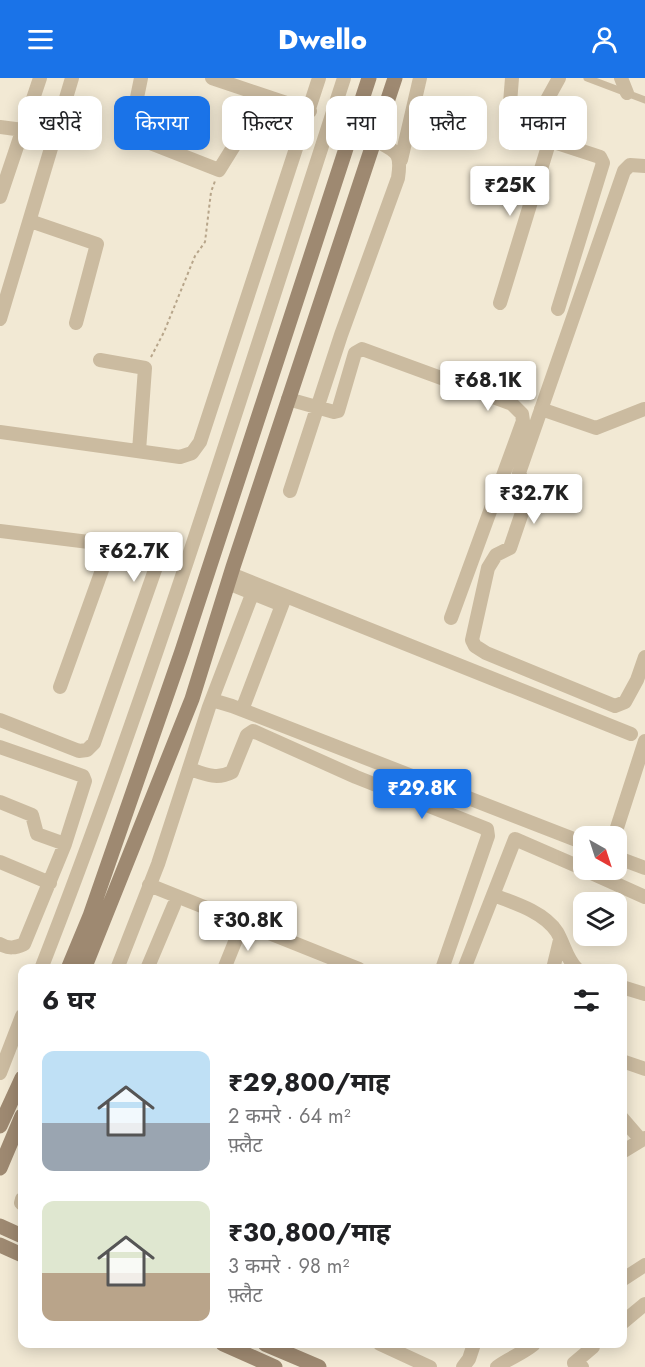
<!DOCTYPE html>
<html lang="hi">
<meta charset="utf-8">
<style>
:root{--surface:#fff;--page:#f2f2f2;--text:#202124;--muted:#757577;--accent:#1a73e8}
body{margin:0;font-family:Jost,"Noto Sans Devanagari",sans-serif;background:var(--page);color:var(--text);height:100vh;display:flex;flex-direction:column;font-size:22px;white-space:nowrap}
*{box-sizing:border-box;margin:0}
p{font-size:20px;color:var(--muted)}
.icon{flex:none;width:33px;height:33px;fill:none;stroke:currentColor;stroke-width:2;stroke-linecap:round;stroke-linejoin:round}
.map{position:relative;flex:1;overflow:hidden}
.sheet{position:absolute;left:18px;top:886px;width:609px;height:384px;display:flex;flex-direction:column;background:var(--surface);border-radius:12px;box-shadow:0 3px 15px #0003}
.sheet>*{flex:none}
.top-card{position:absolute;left:18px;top:18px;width:609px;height:54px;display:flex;gap:12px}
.needle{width:39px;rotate:141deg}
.fabs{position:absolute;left:573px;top:748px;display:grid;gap:12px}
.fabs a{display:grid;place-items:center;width:54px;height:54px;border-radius:12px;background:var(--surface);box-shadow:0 3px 15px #0003;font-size:30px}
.price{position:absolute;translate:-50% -51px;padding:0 14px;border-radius:6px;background:#fff;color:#222;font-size:20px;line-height:39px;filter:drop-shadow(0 2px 3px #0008)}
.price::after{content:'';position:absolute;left:50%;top:36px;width:18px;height:14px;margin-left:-9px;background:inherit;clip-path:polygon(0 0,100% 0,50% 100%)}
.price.current{background:var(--accent);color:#fff}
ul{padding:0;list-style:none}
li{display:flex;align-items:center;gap:18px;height:150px;padding:0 24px}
li span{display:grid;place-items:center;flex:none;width:168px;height:120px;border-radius:12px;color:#555}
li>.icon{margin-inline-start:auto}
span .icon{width:72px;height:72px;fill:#fffc;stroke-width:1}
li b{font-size:26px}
h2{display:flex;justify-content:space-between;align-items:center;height:72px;padding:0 24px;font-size:26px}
.chip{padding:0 21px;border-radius:12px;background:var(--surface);box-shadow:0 3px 15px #0003;font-size:21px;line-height:54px}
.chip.current{background:var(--accent);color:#fff}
header{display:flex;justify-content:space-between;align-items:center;height:78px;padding:0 24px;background:var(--accent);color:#fff;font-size:27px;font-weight:800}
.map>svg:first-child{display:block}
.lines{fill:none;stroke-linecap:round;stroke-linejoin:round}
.path{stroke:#b7a58a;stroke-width:2;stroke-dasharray:3 3;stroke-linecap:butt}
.lane{stroke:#cbbba0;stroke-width:7}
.street{stroke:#cbbba0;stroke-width:14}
.secondary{stroke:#9e8971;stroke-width:15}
</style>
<header><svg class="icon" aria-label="menu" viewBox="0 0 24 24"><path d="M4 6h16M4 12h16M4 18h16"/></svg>Dwello<svg class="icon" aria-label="person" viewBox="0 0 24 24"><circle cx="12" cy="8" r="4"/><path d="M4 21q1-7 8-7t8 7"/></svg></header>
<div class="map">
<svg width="645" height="1289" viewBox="0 0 645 1289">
<rect width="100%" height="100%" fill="#f2e9d4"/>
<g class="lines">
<!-- path -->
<path class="path" d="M151 279 164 254 195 178 205 164 211 114 215 103"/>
<!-- lane -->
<path class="lane" d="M587 0 645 22"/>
<!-- street -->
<path class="street" d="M141 0 132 44 131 53 140 61 219 92 265 18
M212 0 310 33
M621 0 627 15
M0 49 23 52
M532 49 559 0
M545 61 600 79 603 85 558 231
M401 82 420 0
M645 88 630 87 624 93 519 395 528 417 510 470 496 477 488 490 472 562 475 568 486 575 615 628 625 624 637 602 645 579
M0 119 40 0
M30 143 97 166 76 245
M500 225 549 65 532 49 509 38 512 0
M0 241 72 0
M100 282 145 290 139 373
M288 321 334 334 338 333 355 275 362 271 512 326 522 336 523 343 451 540
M541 331 596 350 644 331
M0 354 180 379 192 375 200 364 319 0
M290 413 341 257 398 100C402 74 397 74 375 62
M0 453 145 471C154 476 157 478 156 489L94 665 87 672 79 673 0 642
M231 496 631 656
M228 505 282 527 285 519
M60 609 111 467
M212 622 232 628 584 765
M242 632 282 527
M0 669 83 698 85 703 65 766 24 866C15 870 9 871 0 866
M190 691C204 696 217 702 232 694L247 657 253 653 356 699 487 751 488 758 442 891
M0 724 32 737 37 756 65 766
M614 759 645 663
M616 777 621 781 645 790
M0 784 50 805
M585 792 645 819
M149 807 359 891
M493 817C515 825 544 834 557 854 564 866 567 882 577 891
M41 891C155 599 247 298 344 0
M117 891 158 786 209 629 256 506
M147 891 174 827
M224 891 243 844
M464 891 515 761 584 791
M553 891 560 862
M622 909 645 916
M622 983 645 991
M0 995 22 938
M622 1040 641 1062
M622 1074 645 1060
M21 1125 22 1121
M622 1202 645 1187
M622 1245 645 1226
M380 1266 430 1289
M463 1289 469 1281 474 1266
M497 1289C509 1280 522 1276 534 1266
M582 1289 574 1285 593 1269"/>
<!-- secondary -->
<path class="secondary" d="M68 891 90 838 182 573 369 0
M84 891 192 621 233 489 395 0
M0 1048 22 1000
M0 1090 22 1038
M0 1148 22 1158
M0 1167 22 1177
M223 1266 275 1289
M265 1266 319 1289"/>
</g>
</svg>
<div class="fabs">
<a><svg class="needle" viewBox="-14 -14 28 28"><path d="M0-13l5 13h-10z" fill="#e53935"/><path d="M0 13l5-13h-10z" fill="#757577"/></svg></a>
<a><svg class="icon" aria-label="layers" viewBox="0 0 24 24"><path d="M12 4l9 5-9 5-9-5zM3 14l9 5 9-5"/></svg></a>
</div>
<b class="price" style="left:510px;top:139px">₹25K</b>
<b class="price" style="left:488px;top:334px">₹68.1K</b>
<b class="price" style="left:534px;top:447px">₹32.7K</b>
<b class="price" style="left:134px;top:505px">₹62.7K</b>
<b class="price current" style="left:422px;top:742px">₹29.8K</b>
<b class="price" style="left:248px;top:874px">₹30.8K</b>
<div class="top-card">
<a class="chip">खरीदें</a>
<a class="chip current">किराया</a>
<a class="chip">फ़िल्टर</a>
<a class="chip">नया</a>
<a class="chip">फ़्लैट</a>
<a class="chip">मकान</a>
</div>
<section class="sheet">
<h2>6 घर<svg class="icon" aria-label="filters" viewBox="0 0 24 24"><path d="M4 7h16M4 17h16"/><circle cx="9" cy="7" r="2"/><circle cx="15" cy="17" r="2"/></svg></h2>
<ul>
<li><span style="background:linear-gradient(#bfe0f5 60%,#9aa5b1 0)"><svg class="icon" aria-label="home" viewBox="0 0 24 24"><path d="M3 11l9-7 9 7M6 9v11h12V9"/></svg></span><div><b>₹29,800/माह</b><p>2 कमरे · 64 m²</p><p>फ़्लैट</p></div></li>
<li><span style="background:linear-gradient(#dfe7d0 60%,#b9a48a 0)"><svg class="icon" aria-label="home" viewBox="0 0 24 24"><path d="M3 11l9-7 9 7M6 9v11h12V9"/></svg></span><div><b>₹30,800/माह</b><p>3 कमरे · 98 m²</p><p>फ़्लैट</p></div></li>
</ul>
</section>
</div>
